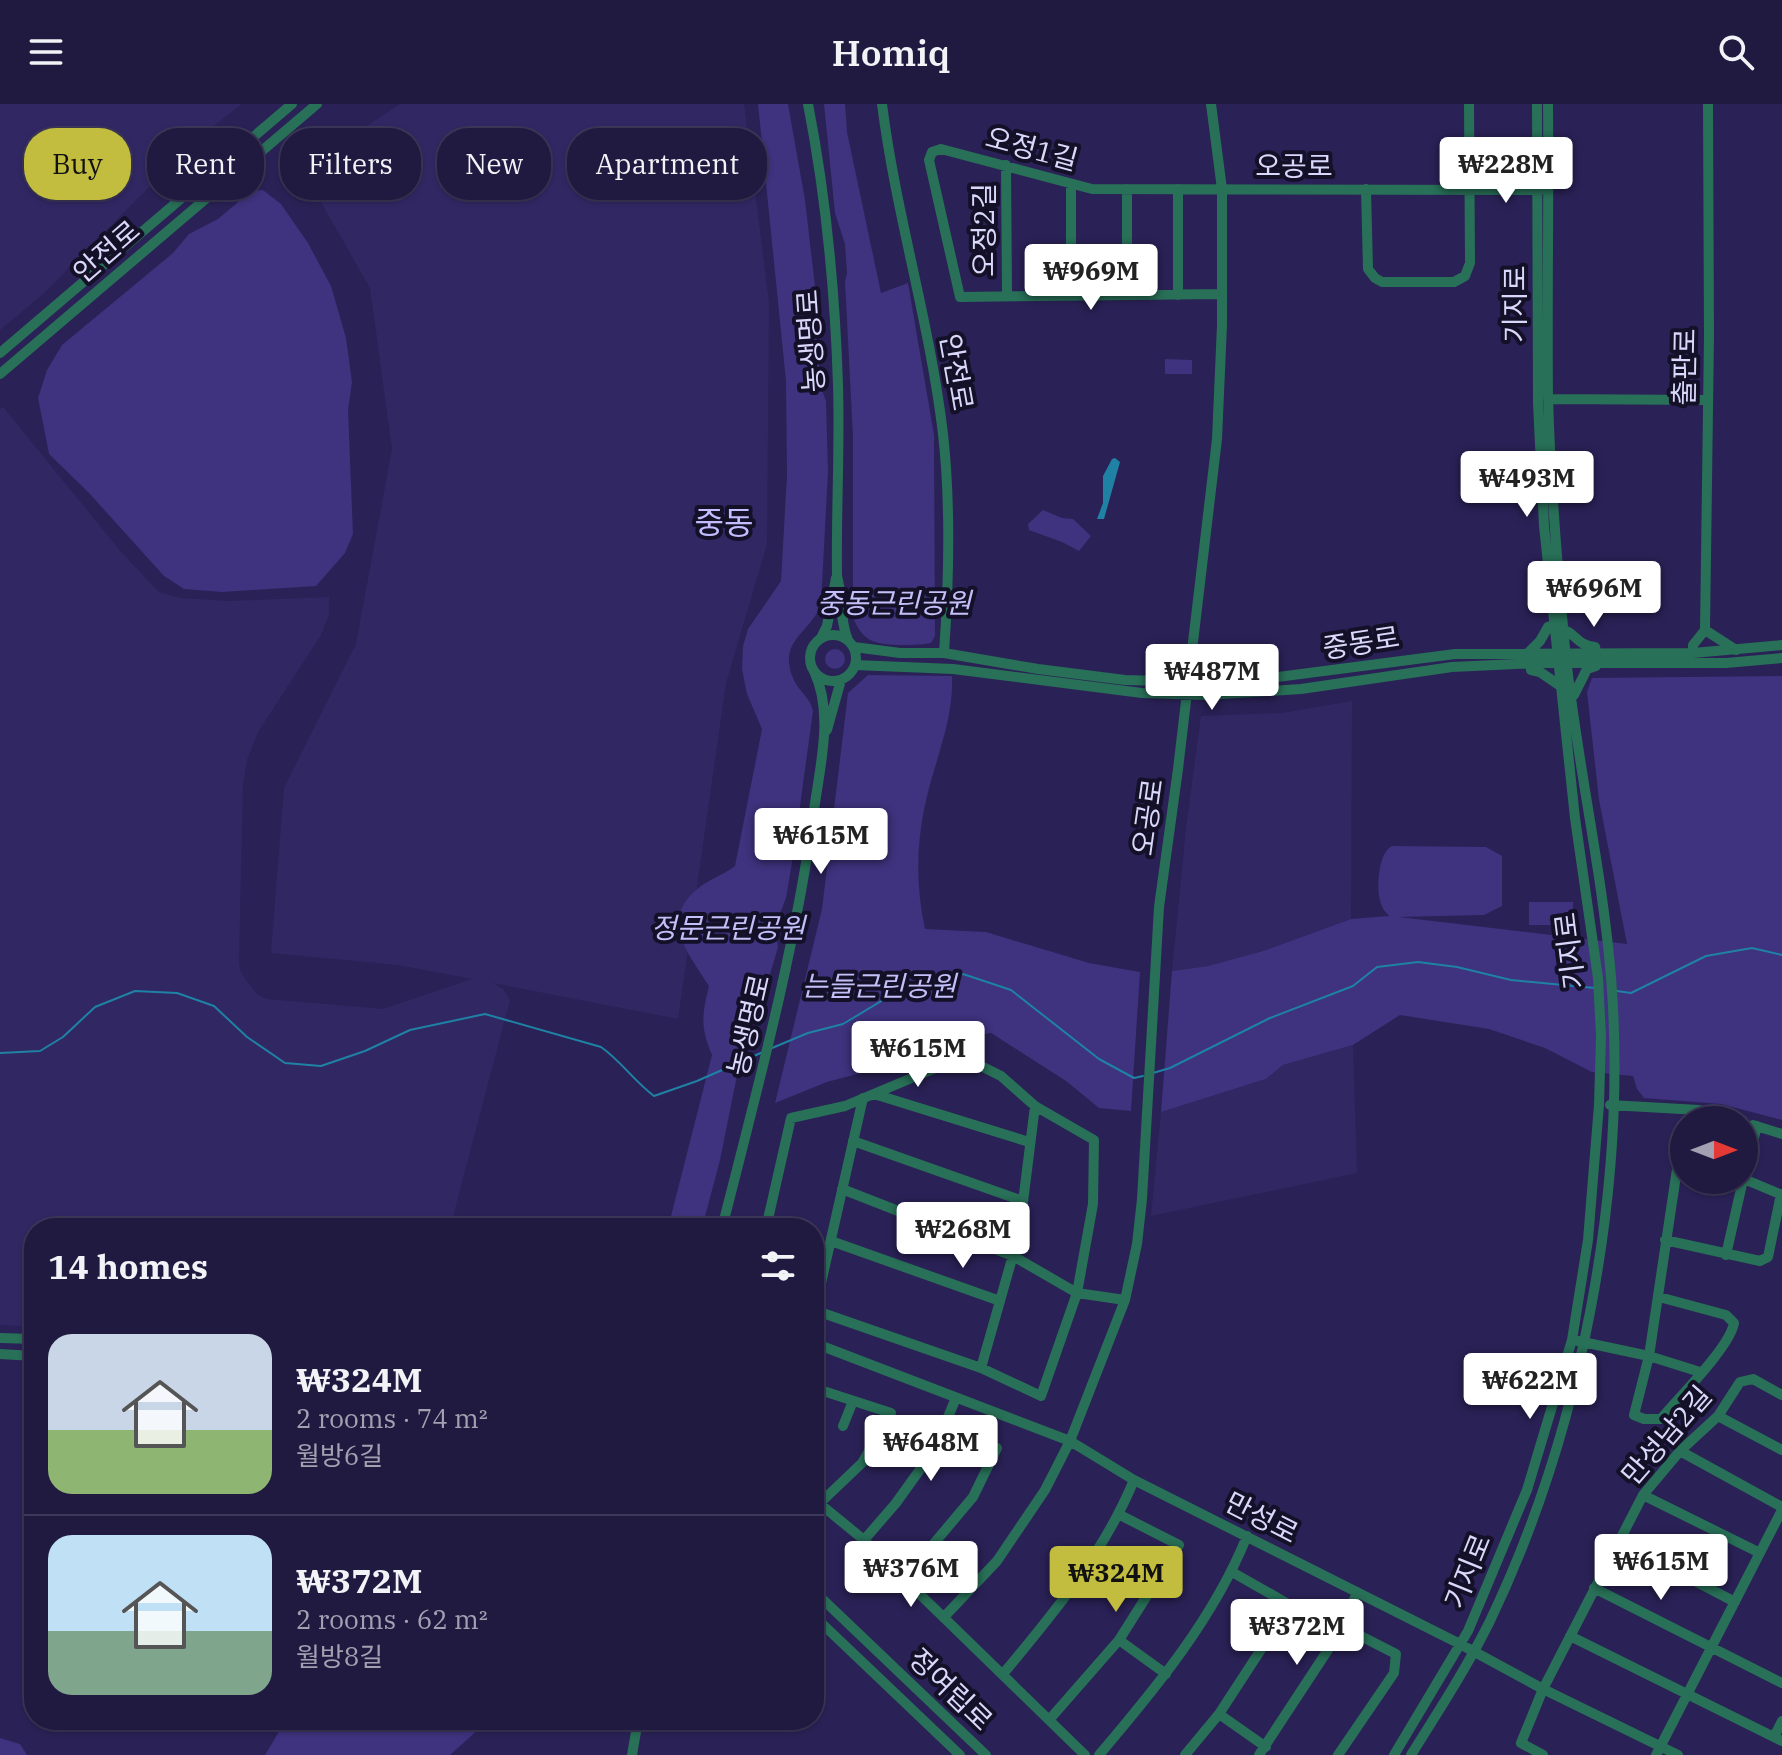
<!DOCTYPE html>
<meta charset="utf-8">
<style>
:root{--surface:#201940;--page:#282247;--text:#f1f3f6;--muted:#a2a0b1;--line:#3d3859;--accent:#c3bd3f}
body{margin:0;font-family:"IBM Plex Serif","Noto Sans KR",serif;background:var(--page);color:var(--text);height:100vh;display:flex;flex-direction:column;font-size:30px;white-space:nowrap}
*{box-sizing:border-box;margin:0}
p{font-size:26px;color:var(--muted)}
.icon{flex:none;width:44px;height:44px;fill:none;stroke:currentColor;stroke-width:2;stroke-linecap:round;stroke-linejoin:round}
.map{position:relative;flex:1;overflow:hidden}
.side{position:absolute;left:24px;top:1114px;width:800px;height:512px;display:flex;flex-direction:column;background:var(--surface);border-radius:32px;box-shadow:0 2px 6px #0004,0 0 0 2px var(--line)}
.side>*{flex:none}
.banner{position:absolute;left:24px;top:24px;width:800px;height:72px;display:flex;gap:16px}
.needle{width:52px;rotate:90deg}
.buttons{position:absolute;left:1670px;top:1002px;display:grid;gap:16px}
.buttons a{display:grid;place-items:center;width:88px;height:88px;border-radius:50%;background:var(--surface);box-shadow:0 2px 6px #0004,0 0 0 2px var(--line);font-size:40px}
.price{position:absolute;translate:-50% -68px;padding:0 18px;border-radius:8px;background:#fff;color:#222;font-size:26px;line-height:52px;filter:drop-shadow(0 2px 4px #0008)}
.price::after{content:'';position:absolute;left:50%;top:48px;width:24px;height:18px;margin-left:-12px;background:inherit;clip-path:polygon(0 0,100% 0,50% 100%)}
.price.selected{background:var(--accent);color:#111}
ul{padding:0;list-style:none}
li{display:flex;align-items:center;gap:24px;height:200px;padding:0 24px}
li+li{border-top:2px solid var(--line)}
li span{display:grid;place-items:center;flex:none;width:224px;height:160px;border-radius:24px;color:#555}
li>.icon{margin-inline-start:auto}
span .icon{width:96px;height:96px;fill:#fffc;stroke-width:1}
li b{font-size:34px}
h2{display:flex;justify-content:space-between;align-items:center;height:96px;padding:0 24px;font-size:34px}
.chip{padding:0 28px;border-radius:32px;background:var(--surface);box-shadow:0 2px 6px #0004,0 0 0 2px var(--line);font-size:28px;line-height:72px}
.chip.selected{background:var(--accent);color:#111}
header{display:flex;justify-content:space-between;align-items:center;height:104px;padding:0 24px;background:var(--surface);font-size:36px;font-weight:600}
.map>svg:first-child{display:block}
.built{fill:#312763}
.green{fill:#3f327e}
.water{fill:#1f82a4}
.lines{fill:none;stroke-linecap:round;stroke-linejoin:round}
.stream{stroke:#1f82a4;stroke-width:2}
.minor{stroke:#287057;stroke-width:10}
.labels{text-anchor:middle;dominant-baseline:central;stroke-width:8;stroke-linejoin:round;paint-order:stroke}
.street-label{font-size:28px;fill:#d9d8fa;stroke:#131027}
.park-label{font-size:28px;font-style:italic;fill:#c3c0f9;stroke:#131027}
.quarter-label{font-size:32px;fill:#c1bdff;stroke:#131027}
</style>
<header><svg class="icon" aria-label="menu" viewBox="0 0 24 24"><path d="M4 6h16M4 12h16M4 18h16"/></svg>Homiq<svg class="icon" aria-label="search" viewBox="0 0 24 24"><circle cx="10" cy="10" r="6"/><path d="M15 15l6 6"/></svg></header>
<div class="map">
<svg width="1782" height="1651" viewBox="0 0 1782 1651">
<rect width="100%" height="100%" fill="#2a2156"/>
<!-- built -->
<path class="built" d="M0 0H242L197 35 43 190 0 226Z
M400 0H744L769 199 767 440 726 579 678 915 493 879 504 886 510 896 450 1124H34V1223L0 1221V305L3 303 122 449 159 488 181 494 229 497 329 493V510L321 531 258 628 247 656 243 681 239 855 240 866 247 878 258 891 267 895 383 905 472 875 398 861 271 849 284 684 356 540 392 345 370 184 302 65Z
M1352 597 1351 815 1263 847 1208 862 1172 867 1186 724 1201 612 1282 609Z
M1353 941 1357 1069 1151 1112 1161 1008 1266 975 1283 961Z"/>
<!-- green -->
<path class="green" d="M758 0H788L805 96 821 234 819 263 820 281 826 297 828 368 821 500C812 528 777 536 793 574 798 587 811 594 813 607L793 753 786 794 775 823 778 843 757 915 749 920 745 932 720 1056 702 1124H668L712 951C700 923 702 911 709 882 690 851 659 818 696 786 707 776 723 771 735 762L762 625 747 590 742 565 743 542 748 525 781 477 787 371 786 277Z
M824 0H845L847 28 881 189 908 179 934 331 935 532 931 539C920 541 909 541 898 541 874 540 862 537 853 513V333L845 177 847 169 845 140 835 109Z
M263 86 281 100 308 139 331 182 346 234 352 278 348 306 353 430 345 449 316 482 222 488 184 485 164 472 89 389 49 350 38 294 47 266 62 241 173 149 189 130 218 115 251 87Z
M1165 255 1192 256V270H1165Z
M1043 406 1062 414 1073 415 1091 432 1079 447 1062 438 1029 426 1028 420Z
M825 555a10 10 0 1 1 20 0a10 10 0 1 1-20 0Z
M868 571 952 572C954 617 934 658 925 701 916 742 916 784 925 825L986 828 1089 859 1140 868 1131 1007 1099 1004 1066 977 991 929 917 942 857 970 827 978 775 999 822 805 848 589Z
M1782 572V1016L1721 1000 1644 994 1637 985 1633 972 1592 968 1545 944 1489 925 1400 911 1353 941 1283 961 1266 975 1161 1008 1172 867 1208 862 1263 847 1351 815 1389 812C1387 809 1383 806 1382 802 1375 789 1378 748 1392 742L1486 743 1502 752V802L1484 811 1399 813 1627 840 1599 696 1587 588 1592 574Z
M1529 798H1573V821H1529Z
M286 1616H391L396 1625 405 1616H489L450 1651H265Z
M0 1634 20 1640 27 1651H0Z"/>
<!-- water -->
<path class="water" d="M1115 354 1120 358 1104 415H1097L1103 399V372L1112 355Z"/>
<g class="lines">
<!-- stream -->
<path class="stream" d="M1617 887 1631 889 1706 852 1752 844 1782 851
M772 944 808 929 843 920 903 884 963 870 1011 886 1099 955 1134 974 1143 972
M0 949 40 947 63 933 95 903 135 887 177 889 214 902 247 933 285 959 321 962 365 947 410 926 485 910 601 943C621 957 634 977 654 992L697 977 763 948
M1153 969 1170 964 1270 914 1353 882 1377 863 1418 858 1457 863 1511 876 1595 884"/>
<!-- minor -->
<path class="minor" d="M808 0C826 92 835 188 838 281 840 345 836 408 837 472 843 493 839 515 848 536
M882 0C896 111 930 219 943 330 951 401 949 477 944 549
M1006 61 1007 191
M1071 80V192
M1127 85V191
M1178 85V191
M1366 85 1368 165 1375 174 1382 178H1454L1465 172 1470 159 1469 0
M1221 190 960 193 929 56 932 48 941 45 1092 85 1541 86
M0 249 292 0
M0 270 317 0
M1548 295 1708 296
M1564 526C1576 530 1577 541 1595 543L1596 547
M1705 526 1736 546
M810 554a23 23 0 1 1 46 0a23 23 0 1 1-46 0Z
M821 534 827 522 836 474
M854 543 900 549H944L1038 565 1125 576 1231 579 1455 550 1693 549 1782 541
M1528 549 1540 537 1548 523 1553 521
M1693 549V541L1705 526 1709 232 1708 0
M1530 560 1531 566 1540 568 1559 581
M855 561 953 565 1142 589 1207 591 1301 585 1452 563 1534 559H1726L1782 554
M1574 591 1587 565 1596 562
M827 626 841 576
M874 990 1029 1038
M1610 1001 1699 1006 1742 1016
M1753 1021 1782 1030
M853 1037 1023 1097
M1744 1071 1757 1022
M1744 1075 1782 1091
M842 1085 1013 1152 1077 1189 1125 1196
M722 1124C757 986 795 847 814 706 820 662 834 609 814 567
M766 1124 791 1014 845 1002 938 963 975 959 1001 972 1035 1002 1094 1036 1093 1100 1077 1189 1041 1292 981 1264 814 1206
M1665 1136 1760 1157 1768 1153 1781 1090
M831 1137 1000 1197
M1726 1151 1743 1076
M1659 1193 1726 1211 1734 1219C1730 1243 1679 1293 1661 1315H1644L1634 1311 1649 1252 1677 1065H1684
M814 1210 863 994
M0 1234 34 1235
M1578 1237 1649 1252 1700 1268
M814 1239 1070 1337 1134 1376 1460 1540 1543 1585 1678 1651
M0 1250 34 1252
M981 1264 1019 1130 1035 1002
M814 1284 891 1309 862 1359 819 1400
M1718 1312 1782 1346
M843 1322 853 1297
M1680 1347 1782 1403
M1643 1391 1760 1449
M814 1395 864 1436 1085 1651
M864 1436 896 1399 934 1346 956 1294
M1617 1436 1735 1498
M902 1473 920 1456 973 1393 997 1344 944 1322
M1594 1484 1782 1579
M814 1487 986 1651
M814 1512 960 1651
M944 1513 997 1457 1045 1386 1070 1337 1125 1196 1137 1140 1142 1095 1159 803 1178 665 1217 335 1222 221V85L1211 0
M1570 1532 1782 1637
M1119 1536 1166 1570
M1003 1570C1053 1510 1104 1449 1134 1376
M1219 1610 1266 1643
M1049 1616 1119 1536 1179 1441 1120 1411
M1774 1633 1782 1617
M632 1651 638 1616
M1099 1651C1156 1584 1214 1514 1247 1432
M1185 1651 1219 1610 1290 1501 1232 1468
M1259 1651 1343 1523 1357 1488
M1338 1651 1394 1569 1396 1550 1343 1523
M1394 1651 1468 1527 1527 1386 1572 1236 1588 1136 1599 1001 1601 932 1598 874 1575 714 1544 422 1538 300 1537 0
M1411 1651C1438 1608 1466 1565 1489 1519 1581 1328 1628 1085 1611 873 1602 763 1576 655 1565 544 1557 460 1550 374 1548 290 1547 193 1549 97 1548 0
M1543 1651 1521 1639 1543 1585 1643 1391 1680 1347 1718 1312 1740 1278 1753 1275 1782 1291
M1656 1651 1782 1406"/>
</g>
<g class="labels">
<!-- street labels -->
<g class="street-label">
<text transform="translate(1032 44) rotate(15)">오정1길</text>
<text x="1294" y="61">오공로</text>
<text transform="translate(983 126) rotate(-90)">오정2길</text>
<text transform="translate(106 147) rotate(-41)">안전로</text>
<text transform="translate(1514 200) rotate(-90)">기지로</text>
<text transform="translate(810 237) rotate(-94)">농생명로</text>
<text transform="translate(1684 263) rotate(-89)">출판로</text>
<text transform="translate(957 268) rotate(80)">안전로</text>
<text transform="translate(1361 538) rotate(-9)">중동로</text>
<text transform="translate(1147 713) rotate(-82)">오공로</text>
<text transform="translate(1569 847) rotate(-97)">기지로</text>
<text transform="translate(748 921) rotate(-77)">농생명로</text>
<text transform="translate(1666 1331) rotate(-49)">만성남2길</text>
<text transform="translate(1262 1413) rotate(27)">만성로</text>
<text transform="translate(1467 1467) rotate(-68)">기지로</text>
<text transform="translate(951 1585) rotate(44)">정여립로</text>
</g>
<!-- park labels -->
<g class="park-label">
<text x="894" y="498">중동근린공원</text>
<text x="728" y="823">정문근린공원</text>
<text x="879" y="881">는들근린공원</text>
</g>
<!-- quarter labels -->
<g class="quarter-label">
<text x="724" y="418">중동</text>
</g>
</g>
</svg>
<div class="buttons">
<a><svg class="needle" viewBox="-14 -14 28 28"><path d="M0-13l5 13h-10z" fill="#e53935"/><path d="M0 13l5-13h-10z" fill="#a2a0b1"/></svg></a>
</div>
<b class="price" style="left:1506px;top:101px">₩228M</b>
<b class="price" style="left:1091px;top:208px">₩969M</b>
<b class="price" style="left:1527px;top:415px">₩493M</b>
<b class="price" style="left:1594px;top:525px">₩696M</b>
<b class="price" style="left:1212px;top:608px">₩487M</b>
<b class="price" style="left:821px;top:772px">₩615M</b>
<b class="price" style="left:918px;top:985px">₩615M</b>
<b class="price" style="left:963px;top:1166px">₩268M</b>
<b class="price" style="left:1530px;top:1317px">₩622M</b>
<b class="price" style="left:931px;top:1379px">₩648M</b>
<b class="price" style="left:1661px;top:1498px">₩615M</b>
<b class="price" style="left:911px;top:1505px">₩376M</b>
<b class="price selected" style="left:1116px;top:1510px">₩324M</b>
<b class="price" style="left:1297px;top:1563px">₩372M</b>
<div class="banner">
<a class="chip selected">Buy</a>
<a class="chip">Rent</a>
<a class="chip">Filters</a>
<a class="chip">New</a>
<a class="chip">Apartment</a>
</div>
<section class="side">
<h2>14 homes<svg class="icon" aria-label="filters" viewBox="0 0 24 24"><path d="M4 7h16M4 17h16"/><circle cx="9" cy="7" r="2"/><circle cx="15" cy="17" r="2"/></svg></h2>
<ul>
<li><span style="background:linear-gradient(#c9d6e8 60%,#8fb573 0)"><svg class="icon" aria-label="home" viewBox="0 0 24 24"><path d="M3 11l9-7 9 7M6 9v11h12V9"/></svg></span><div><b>₩324M</b><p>2 rooms · 74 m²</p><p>월방6길</p></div></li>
<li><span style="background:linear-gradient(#bfe0f5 60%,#7fa58c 0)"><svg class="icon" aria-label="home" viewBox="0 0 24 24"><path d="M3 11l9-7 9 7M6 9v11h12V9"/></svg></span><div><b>₩372M</b><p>2 rooms · 62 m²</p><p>월방8길</p></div></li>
</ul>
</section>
</div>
